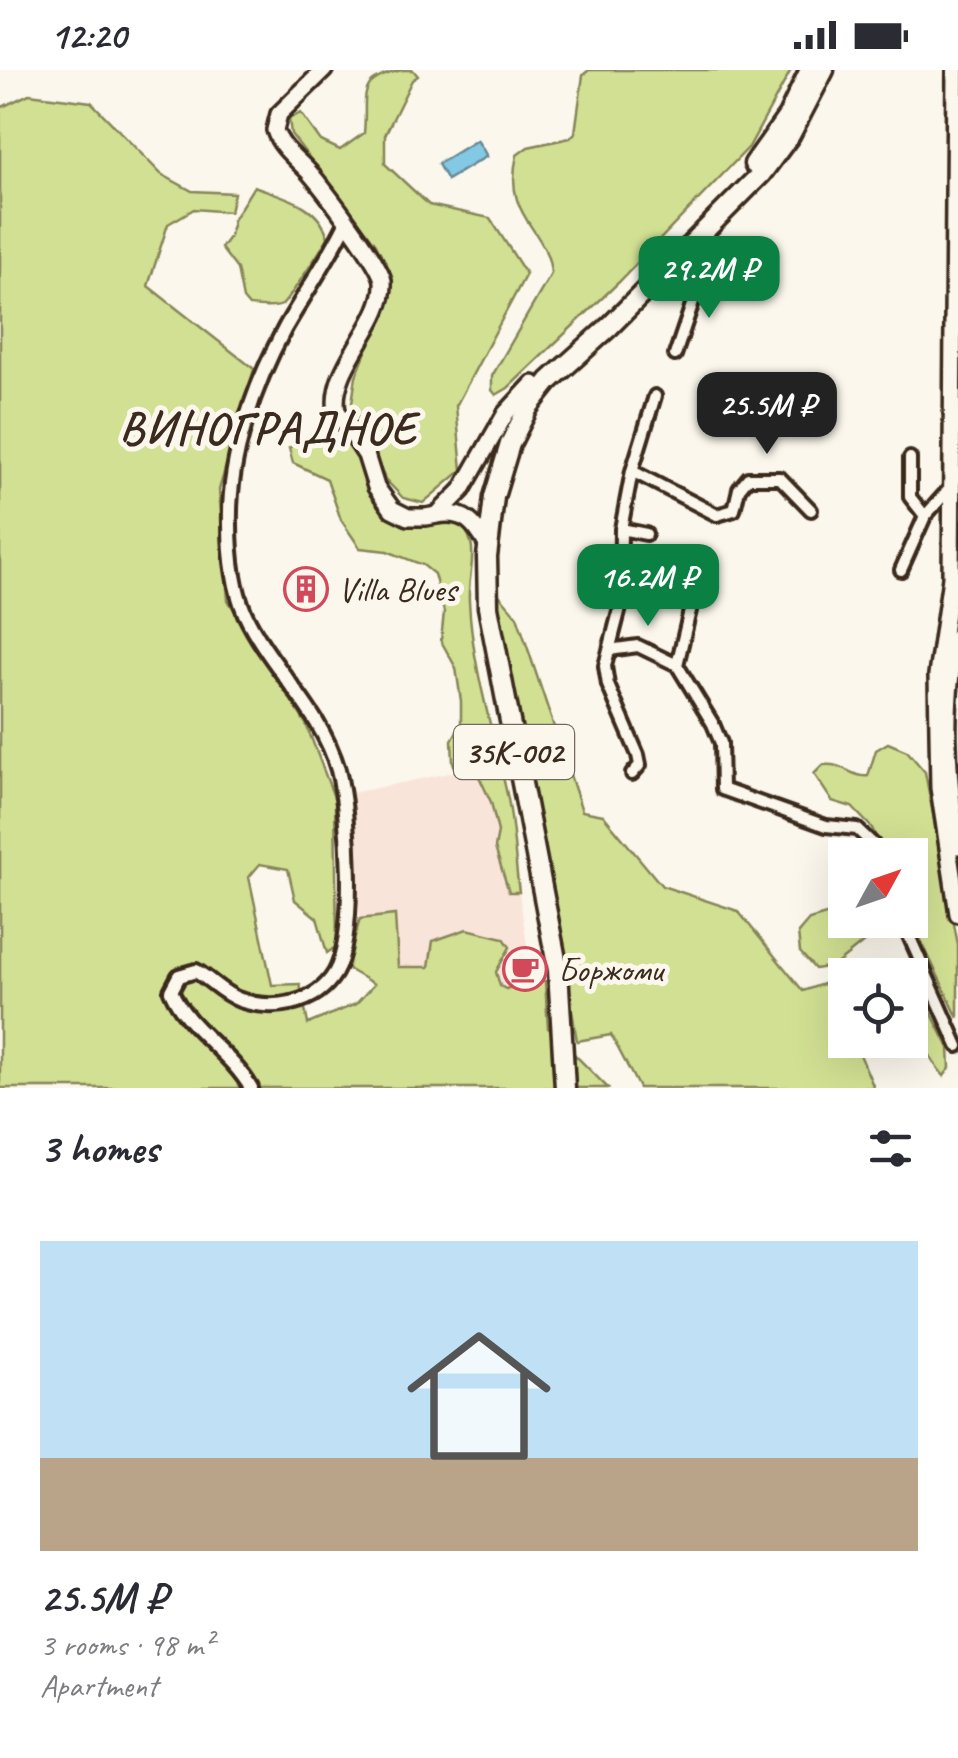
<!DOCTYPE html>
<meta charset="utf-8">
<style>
:root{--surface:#fff;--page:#f2f2f3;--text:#2b2b33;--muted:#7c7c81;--accent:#0b8043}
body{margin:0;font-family:Caveat,sans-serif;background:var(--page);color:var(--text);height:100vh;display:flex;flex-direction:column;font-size:38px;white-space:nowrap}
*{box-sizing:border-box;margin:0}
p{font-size:32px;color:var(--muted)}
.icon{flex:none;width:55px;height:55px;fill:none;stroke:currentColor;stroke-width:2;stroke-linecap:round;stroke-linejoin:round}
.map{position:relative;height:1018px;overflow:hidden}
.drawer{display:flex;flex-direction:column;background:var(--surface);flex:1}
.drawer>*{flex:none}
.needle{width:65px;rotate:50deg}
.fabs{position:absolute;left:828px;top:768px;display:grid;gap:20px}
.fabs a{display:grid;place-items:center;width:100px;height:100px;border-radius:0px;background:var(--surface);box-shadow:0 10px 40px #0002;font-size:50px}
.price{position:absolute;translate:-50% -85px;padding:0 22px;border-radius:20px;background:var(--accent);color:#fff;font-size:32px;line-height:65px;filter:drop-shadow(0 2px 5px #0008)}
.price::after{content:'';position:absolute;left:50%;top:60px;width:30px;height:22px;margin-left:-15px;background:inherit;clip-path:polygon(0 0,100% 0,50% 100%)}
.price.active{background:#222;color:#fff}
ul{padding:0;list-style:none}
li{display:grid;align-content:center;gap:20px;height:530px;padding:0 40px}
li span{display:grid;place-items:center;height:310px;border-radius:0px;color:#555}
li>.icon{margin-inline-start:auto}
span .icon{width:180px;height:180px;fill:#fffc;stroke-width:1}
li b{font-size:42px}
h2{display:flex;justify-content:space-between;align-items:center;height:120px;padding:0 40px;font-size:42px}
.status{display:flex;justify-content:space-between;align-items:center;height:70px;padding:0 50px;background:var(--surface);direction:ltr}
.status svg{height:28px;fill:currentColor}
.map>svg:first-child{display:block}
.built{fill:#f9e4da}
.green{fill:#d2e093;stroke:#868558;stroke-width:2.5}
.water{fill:#83c9e4;stroke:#668995;stroke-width:2.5}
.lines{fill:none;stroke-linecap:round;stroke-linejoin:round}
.minor-casing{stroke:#3b2a1e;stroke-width:18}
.tertiary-casing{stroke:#3b2a1e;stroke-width:20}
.secondary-casing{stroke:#3b2a1e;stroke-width:22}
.primary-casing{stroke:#3b2a1e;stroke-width:22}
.trunk-casing{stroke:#3b2a1e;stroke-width:25}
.minor{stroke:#fbf7ec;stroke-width:10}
.tertiary{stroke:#fbf7ec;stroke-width:12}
.secondary{stroke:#fbf7ec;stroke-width:15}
.primary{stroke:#fbf7ec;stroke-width:15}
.trunk{stroke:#fbf7ec;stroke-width:18}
.labels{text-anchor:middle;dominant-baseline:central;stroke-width:10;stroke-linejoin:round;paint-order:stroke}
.shield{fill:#fbf7ec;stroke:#75685c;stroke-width:2.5}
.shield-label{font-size:32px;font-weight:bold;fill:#3b2a1e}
.poi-label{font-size:35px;fill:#3b2a1e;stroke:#fbf7ec;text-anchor:start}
.district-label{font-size:45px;font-weight:bold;letter-spacing:2.5px;fill:#3b2a1e;stroke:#fbf7ec}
</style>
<div class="status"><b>12:20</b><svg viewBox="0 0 49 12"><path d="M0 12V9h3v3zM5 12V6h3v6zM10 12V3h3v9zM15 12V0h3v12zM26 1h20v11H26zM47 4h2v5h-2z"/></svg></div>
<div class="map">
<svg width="958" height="1018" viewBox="0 0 958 1018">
<rect width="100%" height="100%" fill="#fbf7ec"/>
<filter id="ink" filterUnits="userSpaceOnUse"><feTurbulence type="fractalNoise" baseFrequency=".01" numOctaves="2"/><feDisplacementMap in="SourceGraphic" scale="20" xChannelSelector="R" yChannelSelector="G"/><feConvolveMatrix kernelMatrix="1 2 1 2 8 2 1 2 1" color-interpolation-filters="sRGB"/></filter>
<g filter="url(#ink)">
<!-- built -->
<path class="built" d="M474 698 491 732 499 763 495 778 509 821 519 822 532 908 506 919 500 916 496 902 510 877 504 868 461 859 433 871 429 897H398L395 845 360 849 347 724Z"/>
<!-- green -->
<path class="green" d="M402 0H413L418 6 412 10 385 65V94L429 135 490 148 526 204 456 336 462 400 423 433 403 428 385 409 352 333 356 306 369 274 377 262 391 207 376 174 291 64 289 49 301 43 321 71 340 80 364 63C368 24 354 11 402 0Z
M589 0H791L749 77 619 212 508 318 496 325 492 320V306L551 204C548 157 502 149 517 85L528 77 570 68 575 63 583 5Z
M29 24 91 32 161 104 192 121 234 123 230 142 194 139 168 154 148 216 254 299 219 420 228 530 306 654 335 730 337 876 327 883 317 848 295 830 288 799 260 794 249 807 272 915 300 914 308 954 356 934 374 914 346 898 360 849 395 845 398 897H429L433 871 467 859 504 868 510 877 496 902 500 916 506 919 532 908 545 911 548 958 608 1018H0V38Z
M254 116C283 127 318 133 328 167 325 174 287 232 282 235 274 239 258 237 249 236L243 229 237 199 221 178 230 166 233 150Z
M334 366C340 370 349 375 354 381 374 403 375 458 419 456 430 455 441 450 451 447 486 470 467 497 469 531 472 599 494 663 508 729 514 760 515 792 519 822H509L495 778 498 762 491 732 475 698 456 700 453 692 452 670 461 654V631L456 598 441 571 444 542 434 504 423 495 387 481 360 478 341 450 327 409 293 393 289 378 307 367Z
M495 520 517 546 582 741 603 745 662 816 738 841 803 921 831 911 845 946V970H854L874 1018H639L611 965 577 971 566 905 519 685Z
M888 673 907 681 925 702 958 875V948L910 847V785H884L872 758 852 737 832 731 814 704 823 695C843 692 851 708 868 706L876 680Z
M836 842 846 854 874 853V864L834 896 815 899 800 882 798 863 809 850Z
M929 938 949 978 950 998 944 1006C929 989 918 966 920 943Z"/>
<!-- water -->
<path class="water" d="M477 70 487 86 447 110 438 94Z"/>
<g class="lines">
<!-- minor casing -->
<g class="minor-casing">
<path id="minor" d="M667 199 697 210 698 217 675 285
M910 388V427L925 446
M632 401 717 445 734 440 739 419 748 408H780L811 440
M621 459 646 464
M901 500 925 446 951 417
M699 503 677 595 713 654 721 673 722 719 826 756 857 759 873 774 879 785
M609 580 638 576 677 595
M632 704 640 695 638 685 608 615 605 596 620 538 621 459 632 401 655 326
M902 850 958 976"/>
</g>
<!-- tertiary casing -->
<g class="tertiary-casing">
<path id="tertiary" d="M251 1018C230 981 188 960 171 921L179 906 196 901C211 910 223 924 240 930 273 941 316 935 335 903 357 865 349 743 338 700 321 640 271 599 245 544 233 516 230 484 230 454 228 389 254 315 285 258 305 223 328 190 346 153"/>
</g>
<!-- secondary casing -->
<g class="secondary-casing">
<path id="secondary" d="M324 0 279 44 275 60C280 77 297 89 309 102 323 118 381 194 383 211 386 252 328 298 337 341L366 385 376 417 392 439 408 447H426L437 445 462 420 506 343 533 314
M437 445C464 440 475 453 487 475
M951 508 937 605 939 718 958 844
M958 565C942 630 947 710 958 776"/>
</g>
<!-- primary casing -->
<g class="primary-casing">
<path id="primary" d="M955 0 951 508 958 517"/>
</g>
<!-- trunk casing -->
<g class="trunk-casing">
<path id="trunk" d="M754 94 788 46 810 0
M565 1018 558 900 488 537 487 487 494 427 510 374 529 336 549 311 610 256 761 104 790 65 824 0"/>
</g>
<!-- minor -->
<use href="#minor" class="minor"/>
<!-- tertiary -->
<use href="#tertiary" class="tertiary"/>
<!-- secondary -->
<use href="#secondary" class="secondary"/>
<!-- primary -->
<use href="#primary" class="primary"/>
<!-- trunk -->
<use href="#trunk" class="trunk"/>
</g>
</g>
<!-- icons -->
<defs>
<g id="building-ring" transform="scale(2.25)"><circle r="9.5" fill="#fbf7ec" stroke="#d1495b" stroke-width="1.5"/><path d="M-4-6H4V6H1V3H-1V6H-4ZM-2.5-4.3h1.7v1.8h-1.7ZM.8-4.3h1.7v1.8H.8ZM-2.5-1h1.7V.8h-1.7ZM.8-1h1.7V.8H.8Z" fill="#d1495b"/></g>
<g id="cafe-ring" transform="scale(2.25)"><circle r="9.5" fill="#fbf7ec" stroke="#d1495b" stroke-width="1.5"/><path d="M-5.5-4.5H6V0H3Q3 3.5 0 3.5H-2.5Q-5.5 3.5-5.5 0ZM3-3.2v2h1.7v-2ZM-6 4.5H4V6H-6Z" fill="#d1495b"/></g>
</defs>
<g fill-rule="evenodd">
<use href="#building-ring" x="306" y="519"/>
<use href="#cafe-ring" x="525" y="899"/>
</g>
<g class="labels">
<!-- shield labels -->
<rect class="shield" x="454" y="655" width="120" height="54" rx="8"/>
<g class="shield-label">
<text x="514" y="682">35К-002</text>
</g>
<!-- poi labels -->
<g class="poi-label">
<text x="338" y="519">Villa Blues</text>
<text x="558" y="899">Боржоми</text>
</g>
<!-- district labels -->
<g class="district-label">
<text x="269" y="358">ВИНОГРАДНОЕ</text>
</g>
</g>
</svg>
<div class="fabs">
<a><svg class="needle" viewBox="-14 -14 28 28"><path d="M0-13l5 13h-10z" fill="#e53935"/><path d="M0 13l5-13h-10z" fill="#7c7c81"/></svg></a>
<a><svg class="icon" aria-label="locate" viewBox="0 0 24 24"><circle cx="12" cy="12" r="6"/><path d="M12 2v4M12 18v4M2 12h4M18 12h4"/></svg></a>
</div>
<b class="price" style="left:709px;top:251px">29.2M ₽</b>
<b class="price active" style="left:767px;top:387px">25.5M ₽</b>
<b class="price" style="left:648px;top:559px">16.2M ₽</b>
</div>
<section class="drawer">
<h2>3 homes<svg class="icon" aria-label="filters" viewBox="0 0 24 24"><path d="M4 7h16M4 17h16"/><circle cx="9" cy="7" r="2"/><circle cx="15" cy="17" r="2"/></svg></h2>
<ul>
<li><span style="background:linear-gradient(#bfe0f5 70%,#b9a48a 0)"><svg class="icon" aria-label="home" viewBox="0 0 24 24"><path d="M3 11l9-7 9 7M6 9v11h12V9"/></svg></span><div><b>25.5M ₽</b><p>3 rooms · 98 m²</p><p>Apartment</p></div></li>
</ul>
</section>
